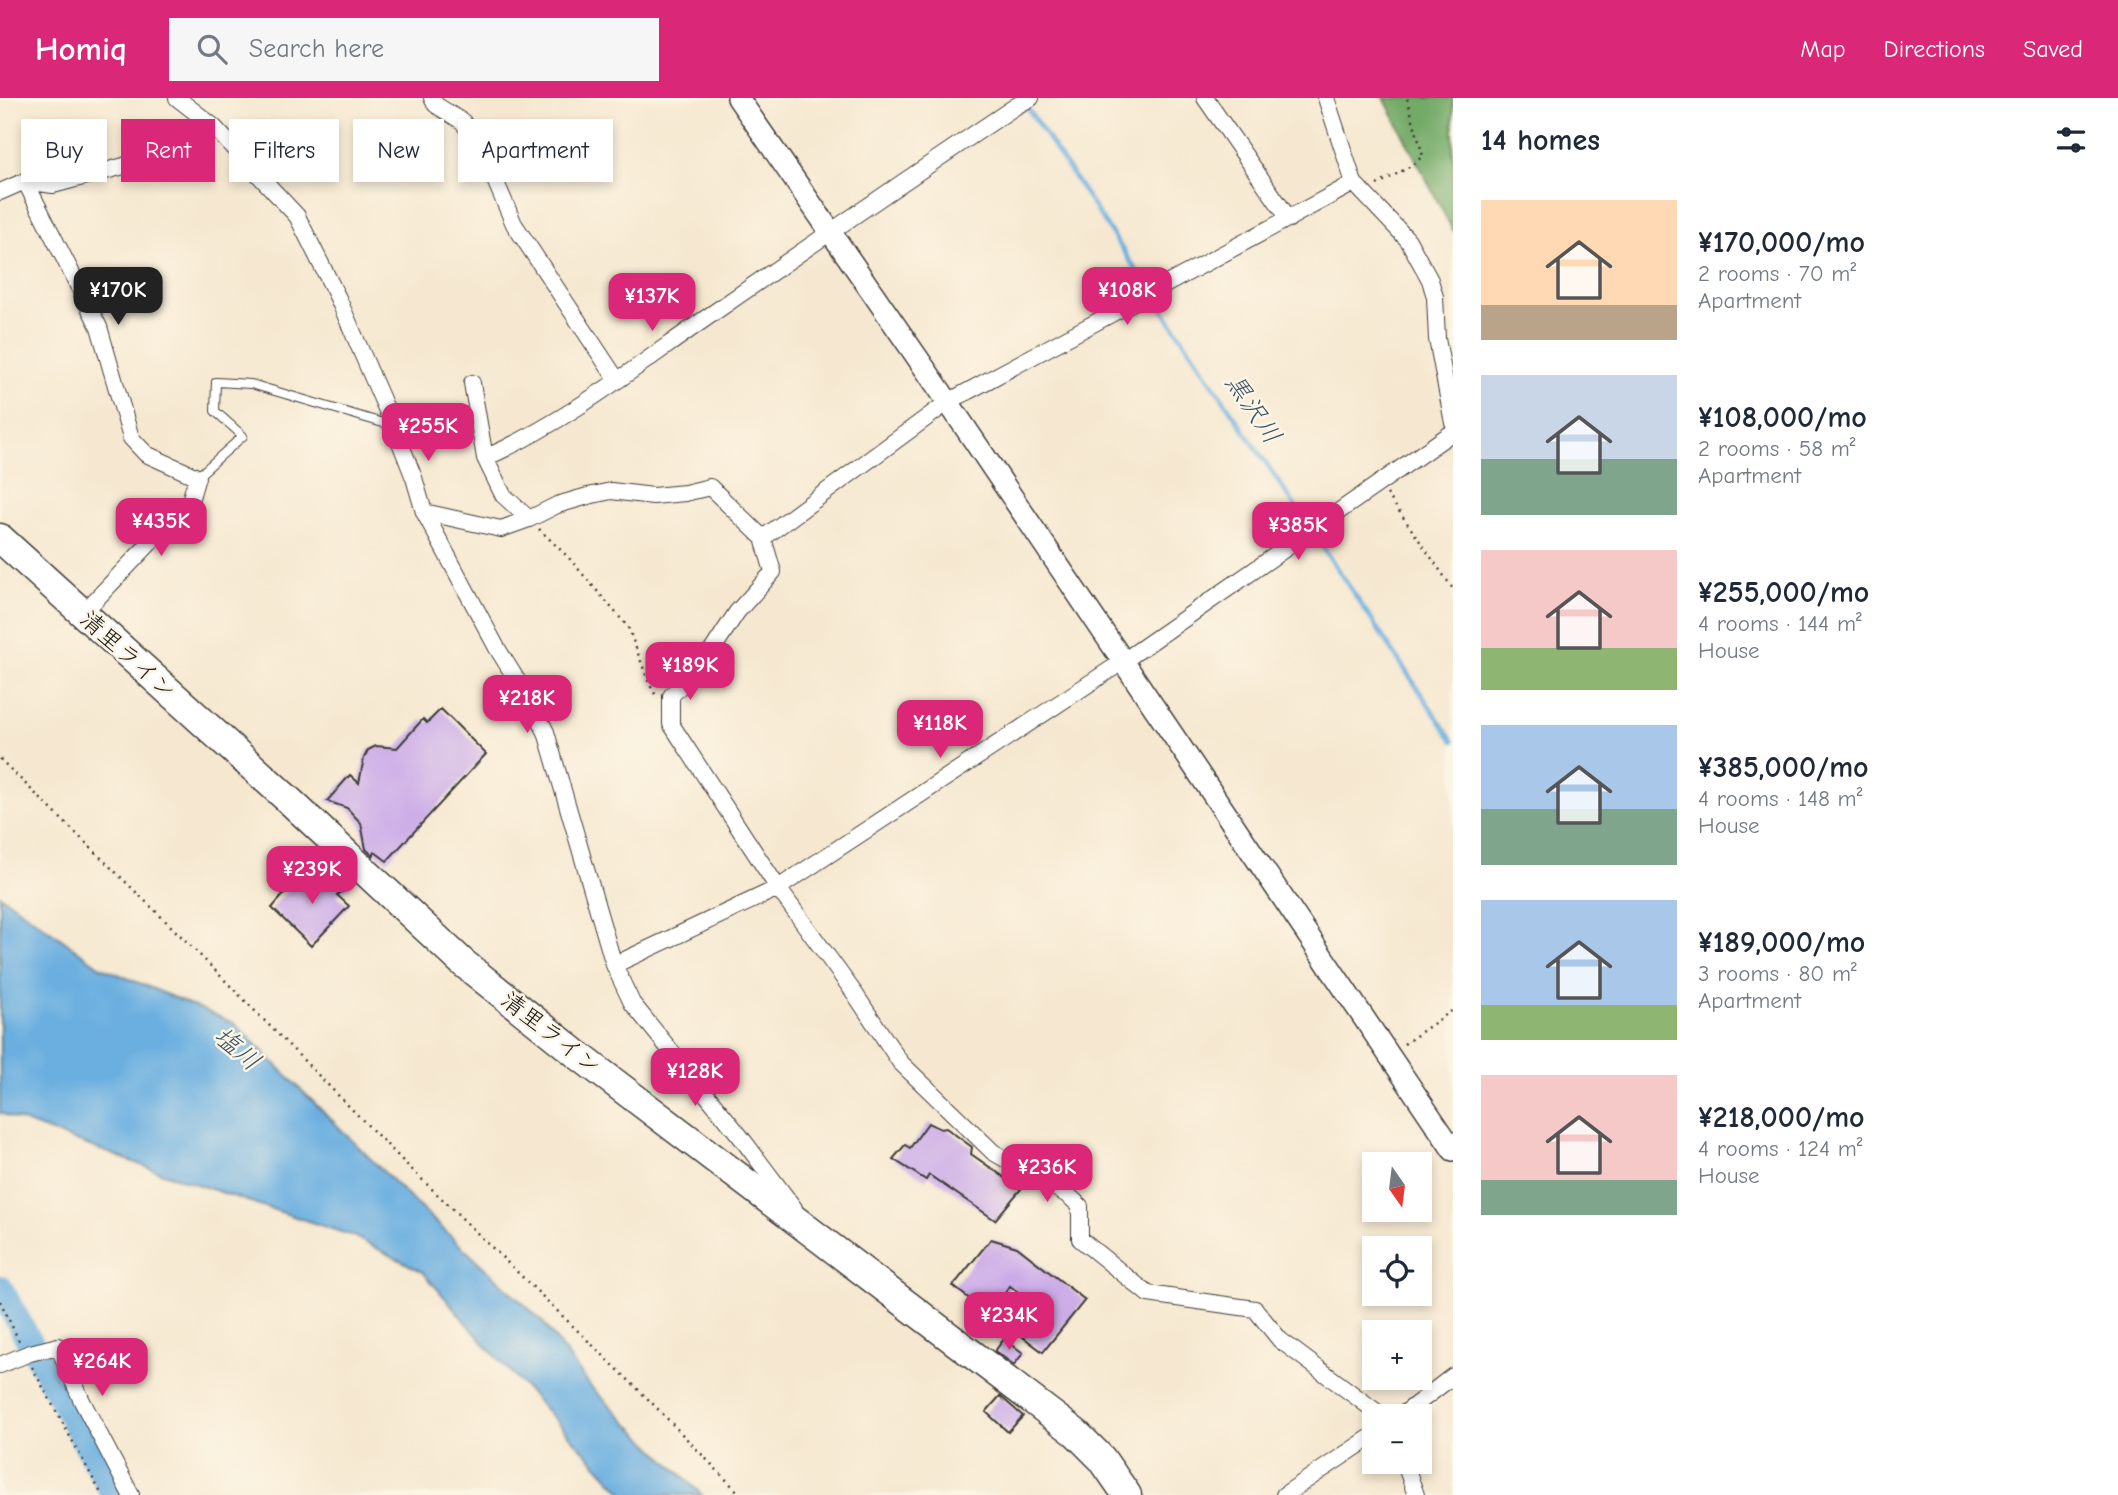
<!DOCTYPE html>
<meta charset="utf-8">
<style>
:root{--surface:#fff;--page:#f6f6f7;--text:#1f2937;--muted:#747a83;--accent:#db2777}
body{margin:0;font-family:"Comic Neue","Klee One",sans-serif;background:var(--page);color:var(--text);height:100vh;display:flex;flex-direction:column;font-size:26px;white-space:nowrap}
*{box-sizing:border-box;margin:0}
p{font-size:23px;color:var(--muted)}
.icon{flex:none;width:38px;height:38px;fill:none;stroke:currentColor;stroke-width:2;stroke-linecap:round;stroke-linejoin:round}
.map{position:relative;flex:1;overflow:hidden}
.sheet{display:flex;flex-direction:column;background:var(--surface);width:665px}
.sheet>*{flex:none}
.top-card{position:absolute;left:21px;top:21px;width:665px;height:63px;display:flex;gap:14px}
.needle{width:46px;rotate:166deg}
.tools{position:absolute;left:1362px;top:1054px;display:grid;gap:14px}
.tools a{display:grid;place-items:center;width:70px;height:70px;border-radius:0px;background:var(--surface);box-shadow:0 4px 10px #0003;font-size:35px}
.price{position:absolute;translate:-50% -60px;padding:0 16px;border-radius:14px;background:var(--accent);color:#fff;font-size:23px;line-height:46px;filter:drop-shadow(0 2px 4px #0008)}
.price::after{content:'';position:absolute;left:50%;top:42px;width:21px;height:16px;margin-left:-10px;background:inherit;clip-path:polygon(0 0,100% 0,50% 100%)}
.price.on{background:#222;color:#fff}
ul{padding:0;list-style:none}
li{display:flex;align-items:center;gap:21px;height:175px;padding:0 28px}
li span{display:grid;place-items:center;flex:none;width:196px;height:140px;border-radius:0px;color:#555}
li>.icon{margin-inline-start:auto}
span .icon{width:84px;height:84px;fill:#fffc;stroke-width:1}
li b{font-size:30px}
h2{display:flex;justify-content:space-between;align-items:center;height:84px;padding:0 28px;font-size:30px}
.pill{padding:0 24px;border-radius:0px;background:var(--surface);box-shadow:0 4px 10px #0003;font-size:24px;line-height:63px}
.pill.on{background:var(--accent);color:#fff}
header{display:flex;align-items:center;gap:42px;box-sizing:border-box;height:98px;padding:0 35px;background:var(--accent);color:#fff}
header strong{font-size:33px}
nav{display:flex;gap:38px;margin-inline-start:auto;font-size:24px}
.search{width:490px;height:63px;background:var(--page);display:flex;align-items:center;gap:18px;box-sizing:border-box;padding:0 24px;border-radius:0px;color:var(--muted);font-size:26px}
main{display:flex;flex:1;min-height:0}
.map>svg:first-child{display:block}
.forest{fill:#73aa67;stroke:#486342;stroke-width:2}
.water{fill:#6bafe0;stroke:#44667e;stroke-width:2}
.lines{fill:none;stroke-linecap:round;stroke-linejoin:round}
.stream{stroke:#6bafe0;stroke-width:4.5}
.river{stroke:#6bafe0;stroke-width:26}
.building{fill:#cbabe8}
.service-casing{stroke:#3d3b37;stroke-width:10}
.minor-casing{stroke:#3d3b37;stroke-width:18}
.tertiary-casing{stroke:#3d3b37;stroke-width:24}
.trunk-casing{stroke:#3d3b37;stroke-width:31}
.path{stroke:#3d3b37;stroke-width:2.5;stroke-dasharray:2 5;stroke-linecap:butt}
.service{stroke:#fff;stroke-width:8}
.minor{stroke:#fff;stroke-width:16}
.tertiary{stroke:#fff;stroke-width:21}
.trunk{stroke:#fff;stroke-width:28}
.labels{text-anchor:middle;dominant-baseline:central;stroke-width:5;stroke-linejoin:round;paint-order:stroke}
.street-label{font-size:24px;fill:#1c1c1c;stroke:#fcf5e5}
.water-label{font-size:26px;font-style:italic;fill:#3c576a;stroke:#fcf5e5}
</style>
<header>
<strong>Homiq</strong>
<div class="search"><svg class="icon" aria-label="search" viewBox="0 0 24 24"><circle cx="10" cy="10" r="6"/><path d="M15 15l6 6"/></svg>Search here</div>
<nav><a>Map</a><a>Directions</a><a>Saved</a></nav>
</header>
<main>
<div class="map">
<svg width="1453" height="1397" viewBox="0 0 1453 1397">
<rect width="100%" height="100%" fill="#fcf5e5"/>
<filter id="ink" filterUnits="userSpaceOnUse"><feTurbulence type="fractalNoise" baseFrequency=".0143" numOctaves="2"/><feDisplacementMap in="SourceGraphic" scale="14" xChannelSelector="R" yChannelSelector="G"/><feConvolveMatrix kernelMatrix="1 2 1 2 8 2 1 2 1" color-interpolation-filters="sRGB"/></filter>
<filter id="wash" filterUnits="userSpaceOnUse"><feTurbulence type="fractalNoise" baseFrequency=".00686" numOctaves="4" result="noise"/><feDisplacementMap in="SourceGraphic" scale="28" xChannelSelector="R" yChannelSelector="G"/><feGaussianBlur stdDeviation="1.57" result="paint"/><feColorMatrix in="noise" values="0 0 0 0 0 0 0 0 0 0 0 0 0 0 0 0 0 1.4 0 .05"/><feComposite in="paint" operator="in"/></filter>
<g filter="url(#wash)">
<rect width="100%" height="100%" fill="#f6e8d0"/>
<!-- forest -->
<path class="forest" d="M1384 0H1453V133Z"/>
<!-- water -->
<path class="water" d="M0 797 99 868 234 925 415 1105 542 1223 591 1289 702 1397H625L488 1250 423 1174 353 1138 160 1074 0 1015Z"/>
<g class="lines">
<!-- stream -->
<path class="stream" d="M1026 8 1453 643"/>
<!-- river -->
<path class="river" d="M0 1190 114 1397"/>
</g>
<g id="blocks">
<!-- building -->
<path class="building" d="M441 611 486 656 387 763 375 754 373 758 366 751 361 725 347 710 327 703 350 677 359 685 364 660 368 652 376 648 397 650 423 621 427 625Z
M303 774 320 784 330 786 350 782 354 786 337 797 349 808 311 848 272 810Z
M928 1025 941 1031 946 1030 972 1049 971 1056 1021 1091 995 1122 929 1077 926 1082 893 1061 905 1047 910 1050Z
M991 1141 1017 1149 1085 1202 1043 1254 1023 1239 1045 1214 1010 1188 990 1217 953 1188Z
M1004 1241 1023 1255 1014 1267 995 1253Z
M1000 1298 1023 1318 1008 1334 986 1314Z"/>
</g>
</g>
<g filter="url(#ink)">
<use href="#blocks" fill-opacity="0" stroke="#3d3b37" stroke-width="2"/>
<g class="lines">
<!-- service casing -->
<g class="service-casing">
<path id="service" d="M197 379 243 338 215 313 216 284 251 286 393 328"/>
</g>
<!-- minor casing -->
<g class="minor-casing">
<path id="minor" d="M177 0 213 28 297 118 338 200 394 329 414 380 424 414 497 550 531 605 546 634 614 867 632 905 740 1038 794 1110
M432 0 436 7 463 24 485 59 514 126 617 282
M1205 0 1289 121
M1326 0 1354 85 1408 142 1430 182 1435 199 1437 241 1453 325
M25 83 99 229 131 340 146 356 197 379 190 403 82 516
M0 94 25 83 53 87 124 68 213 28
M472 285 485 360 503 397 529 421
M485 360C566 324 637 268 709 218 811 147 913 77 1016 8L1031 0
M424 414 501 431 529 421 557 407 588 398 611 393 653 398 685 395 710 389 763 440 948 304 1354 85
M763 440 773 474 737 514 709 557 671 598V626L778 790 855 896 900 964 993 1054 1069 1098 1080 1108V1141L1148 1196 1255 1211 1280 1242 1382 1318
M614 867 778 790 1122 564 1453 334
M0 1267 30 1255 58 1248 82 1303 131 1397
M1401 1318 1453 1278
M1404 1363 1416 1397
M1284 1397 1374 1337"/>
</g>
<!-- tertiary casing -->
<g class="tertiary-casing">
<path id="tertiary" d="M738 0 948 304 1453 1052"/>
</g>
<!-- trunk casing -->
<g class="trunk-casing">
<path id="trunk" d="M0 440 292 705 462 864 578 957 1076 1335 1102 1361 1127 1397"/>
</g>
<!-- path -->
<path class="path" d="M1377 87 1411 68 1423 58 1407 0
M1387 396 1453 491
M539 431 568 459 628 529 649 585 656 598
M0 661 185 842 401 1061 651 1304 741 1397
M1404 946 1453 912
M0 1203 20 1245
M32 1269 102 1397"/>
<!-- service -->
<use href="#service" class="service"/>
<!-- minor -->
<use href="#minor" class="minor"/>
<!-- tertiary -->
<use href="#tertiary" class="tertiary"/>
<!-- trunk -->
<use href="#trunk" class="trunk"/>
</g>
</g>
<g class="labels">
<!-- street labels -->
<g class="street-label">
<text transform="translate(128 557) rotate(42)">清里ライン</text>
<text transform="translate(551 935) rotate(38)">清里ライン</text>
</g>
<!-- water labels -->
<g class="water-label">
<text transform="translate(1253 311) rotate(56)">黒沢川</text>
<text transform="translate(237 951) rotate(40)">塩川</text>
</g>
</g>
</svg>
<div class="tools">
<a><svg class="needle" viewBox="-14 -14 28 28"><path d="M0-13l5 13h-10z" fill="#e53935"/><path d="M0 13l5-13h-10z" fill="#747a83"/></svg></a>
<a><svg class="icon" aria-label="locate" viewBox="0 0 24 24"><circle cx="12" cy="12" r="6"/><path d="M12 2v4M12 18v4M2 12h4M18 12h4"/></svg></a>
<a>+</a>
<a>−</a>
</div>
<b class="price on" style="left:118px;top:229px">¥170K</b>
<b class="price" style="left:1127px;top:229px">¥108K</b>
<b class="price" style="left:652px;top:235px">¥137K</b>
<b class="price" style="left:428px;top:365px">¥255K</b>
<b class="price" style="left:161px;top:460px">¥435K</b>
<b class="price" style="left:1298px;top:464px">¥385K</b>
<b class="price" style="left:690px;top:604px">¥189K</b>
<b class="price" style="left:527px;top:637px">¥218K</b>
<b class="price" style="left:940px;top:662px">¥118K</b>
<b class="price" style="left:312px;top:808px">¥239K</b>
<b class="price" style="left:695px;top:1010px">¥128K</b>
<b class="price" style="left:1047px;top:1106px">¥236K</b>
<b class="price" style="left:1009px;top:1254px">¥234K</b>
<b class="price" style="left:102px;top:1300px">¥264K</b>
<div class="top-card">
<a class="pill">Buy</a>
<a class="pill on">Rent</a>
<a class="pill">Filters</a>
<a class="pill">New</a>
<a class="pill">Apartment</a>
</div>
</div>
<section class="sheet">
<h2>14 homes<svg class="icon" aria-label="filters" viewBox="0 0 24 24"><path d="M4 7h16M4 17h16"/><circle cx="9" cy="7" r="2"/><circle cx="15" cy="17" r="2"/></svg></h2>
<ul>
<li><span style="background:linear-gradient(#ffd9b3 75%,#b9a48a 0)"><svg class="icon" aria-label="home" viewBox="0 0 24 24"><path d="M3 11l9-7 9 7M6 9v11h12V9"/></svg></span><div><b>¥170,000/mo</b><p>2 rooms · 70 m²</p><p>Apartment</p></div></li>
<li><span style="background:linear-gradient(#c9d6e8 60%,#7fa58c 0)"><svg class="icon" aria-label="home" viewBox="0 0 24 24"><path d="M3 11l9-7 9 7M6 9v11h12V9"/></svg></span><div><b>¥108,000/mo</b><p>2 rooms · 58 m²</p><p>Apartment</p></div></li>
<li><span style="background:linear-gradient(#f6c9c9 70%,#8fb573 0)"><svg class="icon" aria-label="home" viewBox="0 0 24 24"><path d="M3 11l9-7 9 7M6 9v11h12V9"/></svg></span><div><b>¥255,000/mo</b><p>4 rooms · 144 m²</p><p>House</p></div></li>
<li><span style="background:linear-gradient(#a9c7e8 60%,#7fa58c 0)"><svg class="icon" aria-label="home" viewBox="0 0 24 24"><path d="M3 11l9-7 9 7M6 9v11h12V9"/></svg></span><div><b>¥385,000/mo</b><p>4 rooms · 148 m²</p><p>House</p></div></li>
<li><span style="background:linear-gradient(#a9c7e8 75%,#8fb573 0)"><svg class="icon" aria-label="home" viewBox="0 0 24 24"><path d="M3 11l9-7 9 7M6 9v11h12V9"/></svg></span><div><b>¥189,000/mo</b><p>3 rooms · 80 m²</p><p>Apartment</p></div></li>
<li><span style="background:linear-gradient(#f6c9c9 75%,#7fa58c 0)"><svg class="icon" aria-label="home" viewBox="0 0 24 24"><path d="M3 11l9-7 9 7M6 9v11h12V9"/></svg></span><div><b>¥218,000/mo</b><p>4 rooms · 124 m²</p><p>House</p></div></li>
</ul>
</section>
</main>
